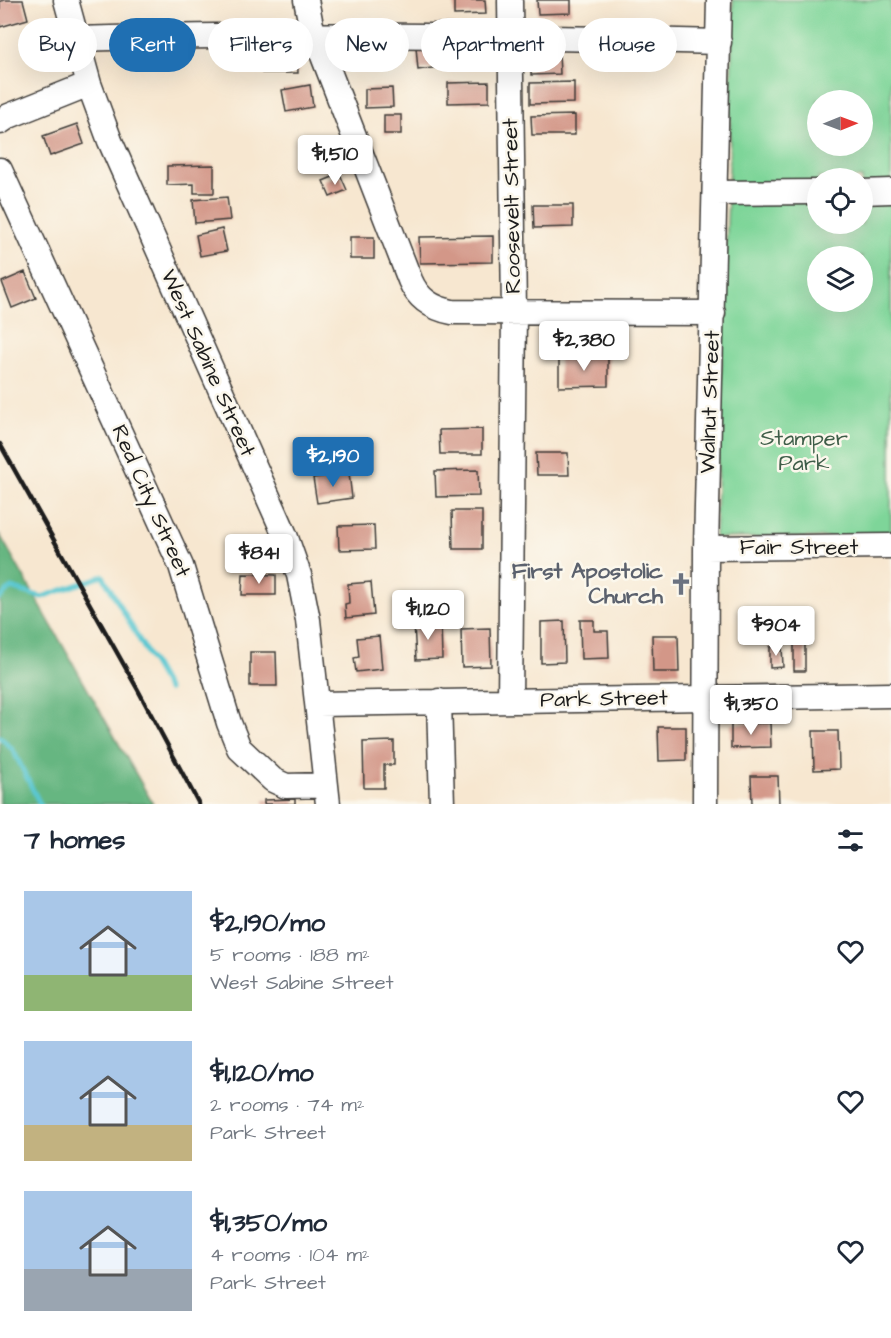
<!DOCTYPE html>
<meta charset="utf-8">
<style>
:root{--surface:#fff;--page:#f6f6f7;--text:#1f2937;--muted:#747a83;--accent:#1f6fb2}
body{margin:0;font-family:"Architects Daughter",sans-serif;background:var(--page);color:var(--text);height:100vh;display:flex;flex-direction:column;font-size:22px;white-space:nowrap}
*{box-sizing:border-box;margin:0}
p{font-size:20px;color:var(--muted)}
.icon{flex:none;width:33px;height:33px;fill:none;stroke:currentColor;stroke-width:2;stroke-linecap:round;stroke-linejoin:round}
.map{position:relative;height:804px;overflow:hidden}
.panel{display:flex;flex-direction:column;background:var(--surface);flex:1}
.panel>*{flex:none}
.top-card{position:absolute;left:18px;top:18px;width:855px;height:54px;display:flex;gap:12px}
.needle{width:39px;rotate:89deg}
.fabs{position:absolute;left:807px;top:90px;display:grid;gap:12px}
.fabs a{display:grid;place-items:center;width:66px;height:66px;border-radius:50%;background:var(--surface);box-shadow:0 6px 24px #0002;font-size:30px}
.price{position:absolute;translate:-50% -51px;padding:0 14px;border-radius:6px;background:#fff;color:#222;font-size:20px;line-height:39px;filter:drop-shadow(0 2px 3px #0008)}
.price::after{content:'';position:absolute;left:50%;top:36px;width:18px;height:14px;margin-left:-9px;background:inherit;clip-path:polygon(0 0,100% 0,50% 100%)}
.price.current{background:var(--accent);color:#fff}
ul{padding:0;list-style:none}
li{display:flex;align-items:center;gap:18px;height:150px;padding:0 24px}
li span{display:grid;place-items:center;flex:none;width:168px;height:120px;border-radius:0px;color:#555}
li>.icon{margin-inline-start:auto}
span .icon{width:72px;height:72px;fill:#fffc;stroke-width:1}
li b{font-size:26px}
h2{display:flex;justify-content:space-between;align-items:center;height:72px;padding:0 24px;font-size:26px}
.pill{padding:0 21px;border-radius:27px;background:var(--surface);box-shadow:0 6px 24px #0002;font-size:21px;line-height:54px}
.pill.current{background:var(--accent);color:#fff}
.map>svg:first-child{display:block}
.green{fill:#7ed599;stroke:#4d785a;stroke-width:1.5;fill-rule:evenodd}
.forest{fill:#66b681;stroke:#41694e;stroke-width:1.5}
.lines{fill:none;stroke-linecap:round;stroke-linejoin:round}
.stream{stroke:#5ac7d1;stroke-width:5}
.building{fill:#d39788}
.minor-casing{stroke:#3d3a37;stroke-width:27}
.minor{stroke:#fff;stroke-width:24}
.rail{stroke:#1c1c1c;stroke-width:4.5}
.labels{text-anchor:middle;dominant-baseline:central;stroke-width:5;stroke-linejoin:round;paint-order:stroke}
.street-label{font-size:22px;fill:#1c1c1c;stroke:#fbf7ec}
.park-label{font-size:22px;fill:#3e5d48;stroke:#fbf7ec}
.worship-label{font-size:22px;font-weight:bold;fill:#5b616d;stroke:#fbf7ec;text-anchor:end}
</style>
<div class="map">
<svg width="891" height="804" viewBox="0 0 891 804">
<rect width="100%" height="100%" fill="#fbf7ec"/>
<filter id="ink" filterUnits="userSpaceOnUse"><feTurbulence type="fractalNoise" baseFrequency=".0167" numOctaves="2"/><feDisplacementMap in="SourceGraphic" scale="12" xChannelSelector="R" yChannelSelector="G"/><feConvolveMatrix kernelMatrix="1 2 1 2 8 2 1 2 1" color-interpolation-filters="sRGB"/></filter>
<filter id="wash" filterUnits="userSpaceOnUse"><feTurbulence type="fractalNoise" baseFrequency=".008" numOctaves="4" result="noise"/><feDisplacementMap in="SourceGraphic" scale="24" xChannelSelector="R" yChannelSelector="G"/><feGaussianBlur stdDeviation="1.35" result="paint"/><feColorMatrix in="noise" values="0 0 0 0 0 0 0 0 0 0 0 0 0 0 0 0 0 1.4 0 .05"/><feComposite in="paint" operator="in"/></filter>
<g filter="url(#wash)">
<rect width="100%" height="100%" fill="#f7e7d0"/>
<!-- green -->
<path class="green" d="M733 0H891V537L715 538 729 172ZM818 100H862V146H818ZM818 178H862V224H818ZM818 256H862V302H818Z"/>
<!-- forest -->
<path class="forest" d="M0 535 153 804H0Z"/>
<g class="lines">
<!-- stream -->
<path class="stream" d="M0 598 11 588 42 597 103 576 168 690
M0 737 13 750 40 804"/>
</g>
<g id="blocks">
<!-- building -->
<path class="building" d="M5 0H23L28 19 0 27V1Z
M454 0H485L486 14 454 15Z
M537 0H571V13L538 14Z
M436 44 439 67 418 70 416 47Z
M262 50H297L298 73H262Z
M559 53 560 74 531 75V54Z
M489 82V102L448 103V83Z
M574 82V103L530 104V83Z
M310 85 313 107 286 112 282 90Z
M392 88 393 107 365 108V89Z
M384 115H401V134H384Z
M575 115V135H532L531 116Z
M77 124 84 144 50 156 43 136Z
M312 145H338L339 161 312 162Z
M214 165V193H194V184L167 185V166Z
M340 174 347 190 330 197 323 181Z
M227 197 230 220 195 223 193 200Z
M533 205H573V227L534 228Z
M222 229 227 251 200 256 196 235Z
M493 236V262L420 263 419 237Z
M350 237H374V259H350Z
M25 272 36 298 12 308 2 282Z
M608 356V386L559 387V357Z
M482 429V454H440L439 430Z
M345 443V452H340V467L302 468V444Z
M536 453H568L569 475H537Z
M478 470 479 496 436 497 435 471Z
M349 473 352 498 317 503 313 478Z
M452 511H482V549H453Z
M374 525 375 549 339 550 338 526Z
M243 574 276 575V595H242Z
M371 582 374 615 346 618 345 604 349 603 348 584Z
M580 620H594V631H608L609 658 581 659Z
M564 621 565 662 541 663V622Z
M441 622 442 659 416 660 414 623Z
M490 628 491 666 462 667 461 629Z
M652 635H678L679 672H653Z
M379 636 382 669 356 672 354 658 359 657 357 638Z
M794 642H805V671H794Z
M782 646 783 667 770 668V647Z
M250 652H276L277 686H250Z
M770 723 771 747 731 748V724Z
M658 727H686V760L659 761Z
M813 731H838L839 769 814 770Z
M394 741V765H384V788H364L363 742Z
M751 776H778L779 804H752Z
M295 799V804H264V800Z"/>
</g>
</g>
<g filter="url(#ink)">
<use href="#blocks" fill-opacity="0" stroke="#3d3a37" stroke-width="1.5"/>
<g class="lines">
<!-- minor casing -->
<g class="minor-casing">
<path id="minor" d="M66 0 89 84 110 141 285 535 299 575 308 620 328 804
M306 0 311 25 410 280C418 299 432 308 452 312L713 313
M510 0 514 313 510 700
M76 39C291 32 505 36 719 42
M0 122 9 116 89 84
M0 170 181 566 229 723 239 748 273 780 286 786 326 785
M862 192 891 191
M715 193 818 192
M706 548 891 546
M439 701 442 804
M318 704 891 695
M705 804 706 548 719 0"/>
</g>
<!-- minor -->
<use href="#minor" class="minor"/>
<!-- rail -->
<path class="rail" d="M0 444 138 690 199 804"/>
</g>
</g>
<!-- icons -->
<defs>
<g id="church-bare" transform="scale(1.8)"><path d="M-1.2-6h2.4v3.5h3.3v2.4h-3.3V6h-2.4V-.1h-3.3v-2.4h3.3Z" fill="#6b7280" stroke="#fbf7ec" stroke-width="2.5" paint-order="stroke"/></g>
</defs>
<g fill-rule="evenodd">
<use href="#church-bare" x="681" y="584"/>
</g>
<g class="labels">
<!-- street labels -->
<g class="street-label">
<text transform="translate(512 206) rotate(-91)">Roosevelt Street</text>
<text transform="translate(208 363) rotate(66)">West Sabine Street</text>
<text transform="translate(710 402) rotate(-88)">Walnut Street</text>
<text transform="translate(151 501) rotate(66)">Red City Street</text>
<text x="799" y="547">Fair Street</text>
<text transform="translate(604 699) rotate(-1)">Park Street</text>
</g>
<!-- park labels -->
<g class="park-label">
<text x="804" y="438">Stamper<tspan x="804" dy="25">Park</tspan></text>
</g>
<!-- worship labels -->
<g class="worship-label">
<text x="663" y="571">First Apostolic<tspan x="663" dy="25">Church</tspan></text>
</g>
</g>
</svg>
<div class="fabs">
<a><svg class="needle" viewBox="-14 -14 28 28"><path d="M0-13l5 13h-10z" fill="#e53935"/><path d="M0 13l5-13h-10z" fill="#747a83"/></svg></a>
<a><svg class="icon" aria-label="locate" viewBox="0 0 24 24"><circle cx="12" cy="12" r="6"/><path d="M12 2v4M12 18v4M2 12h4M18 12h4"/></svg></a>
<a><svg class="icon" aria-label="layers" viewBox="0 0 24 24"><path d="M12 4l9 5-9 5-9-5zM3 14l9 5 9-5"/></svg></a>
</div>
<b class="price" style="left:335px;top:186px">$1,510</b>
<b class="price" style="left:584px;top:372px">$2,380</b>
<b class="price current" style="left:333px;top:488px">$2,190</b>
<b class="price" style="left:259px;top:585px">$841</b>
<b class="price" style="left:428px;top:641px">$1,120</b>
<b class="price" style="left:776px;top:657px">$904</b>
<b class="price" style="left:751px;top:736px">$1,350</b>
<div class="top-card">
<a class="pill">Buy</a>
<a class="pill current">Rent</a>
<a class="pill">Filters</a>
<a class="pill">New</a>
<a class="pill">Apartment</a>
<a class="pill">House</a>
</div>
</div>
<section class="panel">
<h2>7 homes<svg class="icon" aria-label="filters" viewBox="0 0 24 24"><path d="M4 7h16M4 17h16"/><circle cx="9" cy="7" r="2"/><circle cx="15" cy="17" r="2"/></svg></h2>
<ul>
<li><span style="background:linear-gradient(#a9c7e8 70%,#8fb573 0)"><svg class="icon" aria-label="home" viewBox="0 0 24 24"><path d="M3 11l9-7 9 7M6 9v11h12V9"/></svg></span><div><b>$2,190/mo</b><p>5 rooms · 188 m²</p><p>West Sabine Street</p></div><svg class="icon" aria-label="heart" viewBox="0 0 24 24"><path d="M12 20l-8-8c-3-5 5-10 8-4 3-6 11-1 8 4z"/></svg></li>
<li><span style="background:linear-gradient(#a9c7e8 70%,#c2b280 0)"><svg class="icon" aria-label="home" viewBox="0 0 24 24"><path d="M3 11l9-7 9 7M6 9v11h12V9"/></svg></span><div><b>$1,120/mo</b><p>2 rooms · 74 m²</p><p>Park Street</p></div><svg class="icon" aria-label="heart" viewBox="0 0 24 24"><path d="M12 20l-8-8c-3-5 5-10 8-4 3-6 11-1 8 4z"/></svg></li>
<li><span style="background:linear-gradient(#a9c7e8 65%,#9aa5b1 0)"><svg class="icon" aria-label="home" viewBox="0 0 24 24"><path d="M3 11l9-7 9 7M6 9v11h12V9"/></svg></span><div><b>$1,350/mo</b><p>4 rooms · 104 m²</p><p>Park Street</p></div><svg class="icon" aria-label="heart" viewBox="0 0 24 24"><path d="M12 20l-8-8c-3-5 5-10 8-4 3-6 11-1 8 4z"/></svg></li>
</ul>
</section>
